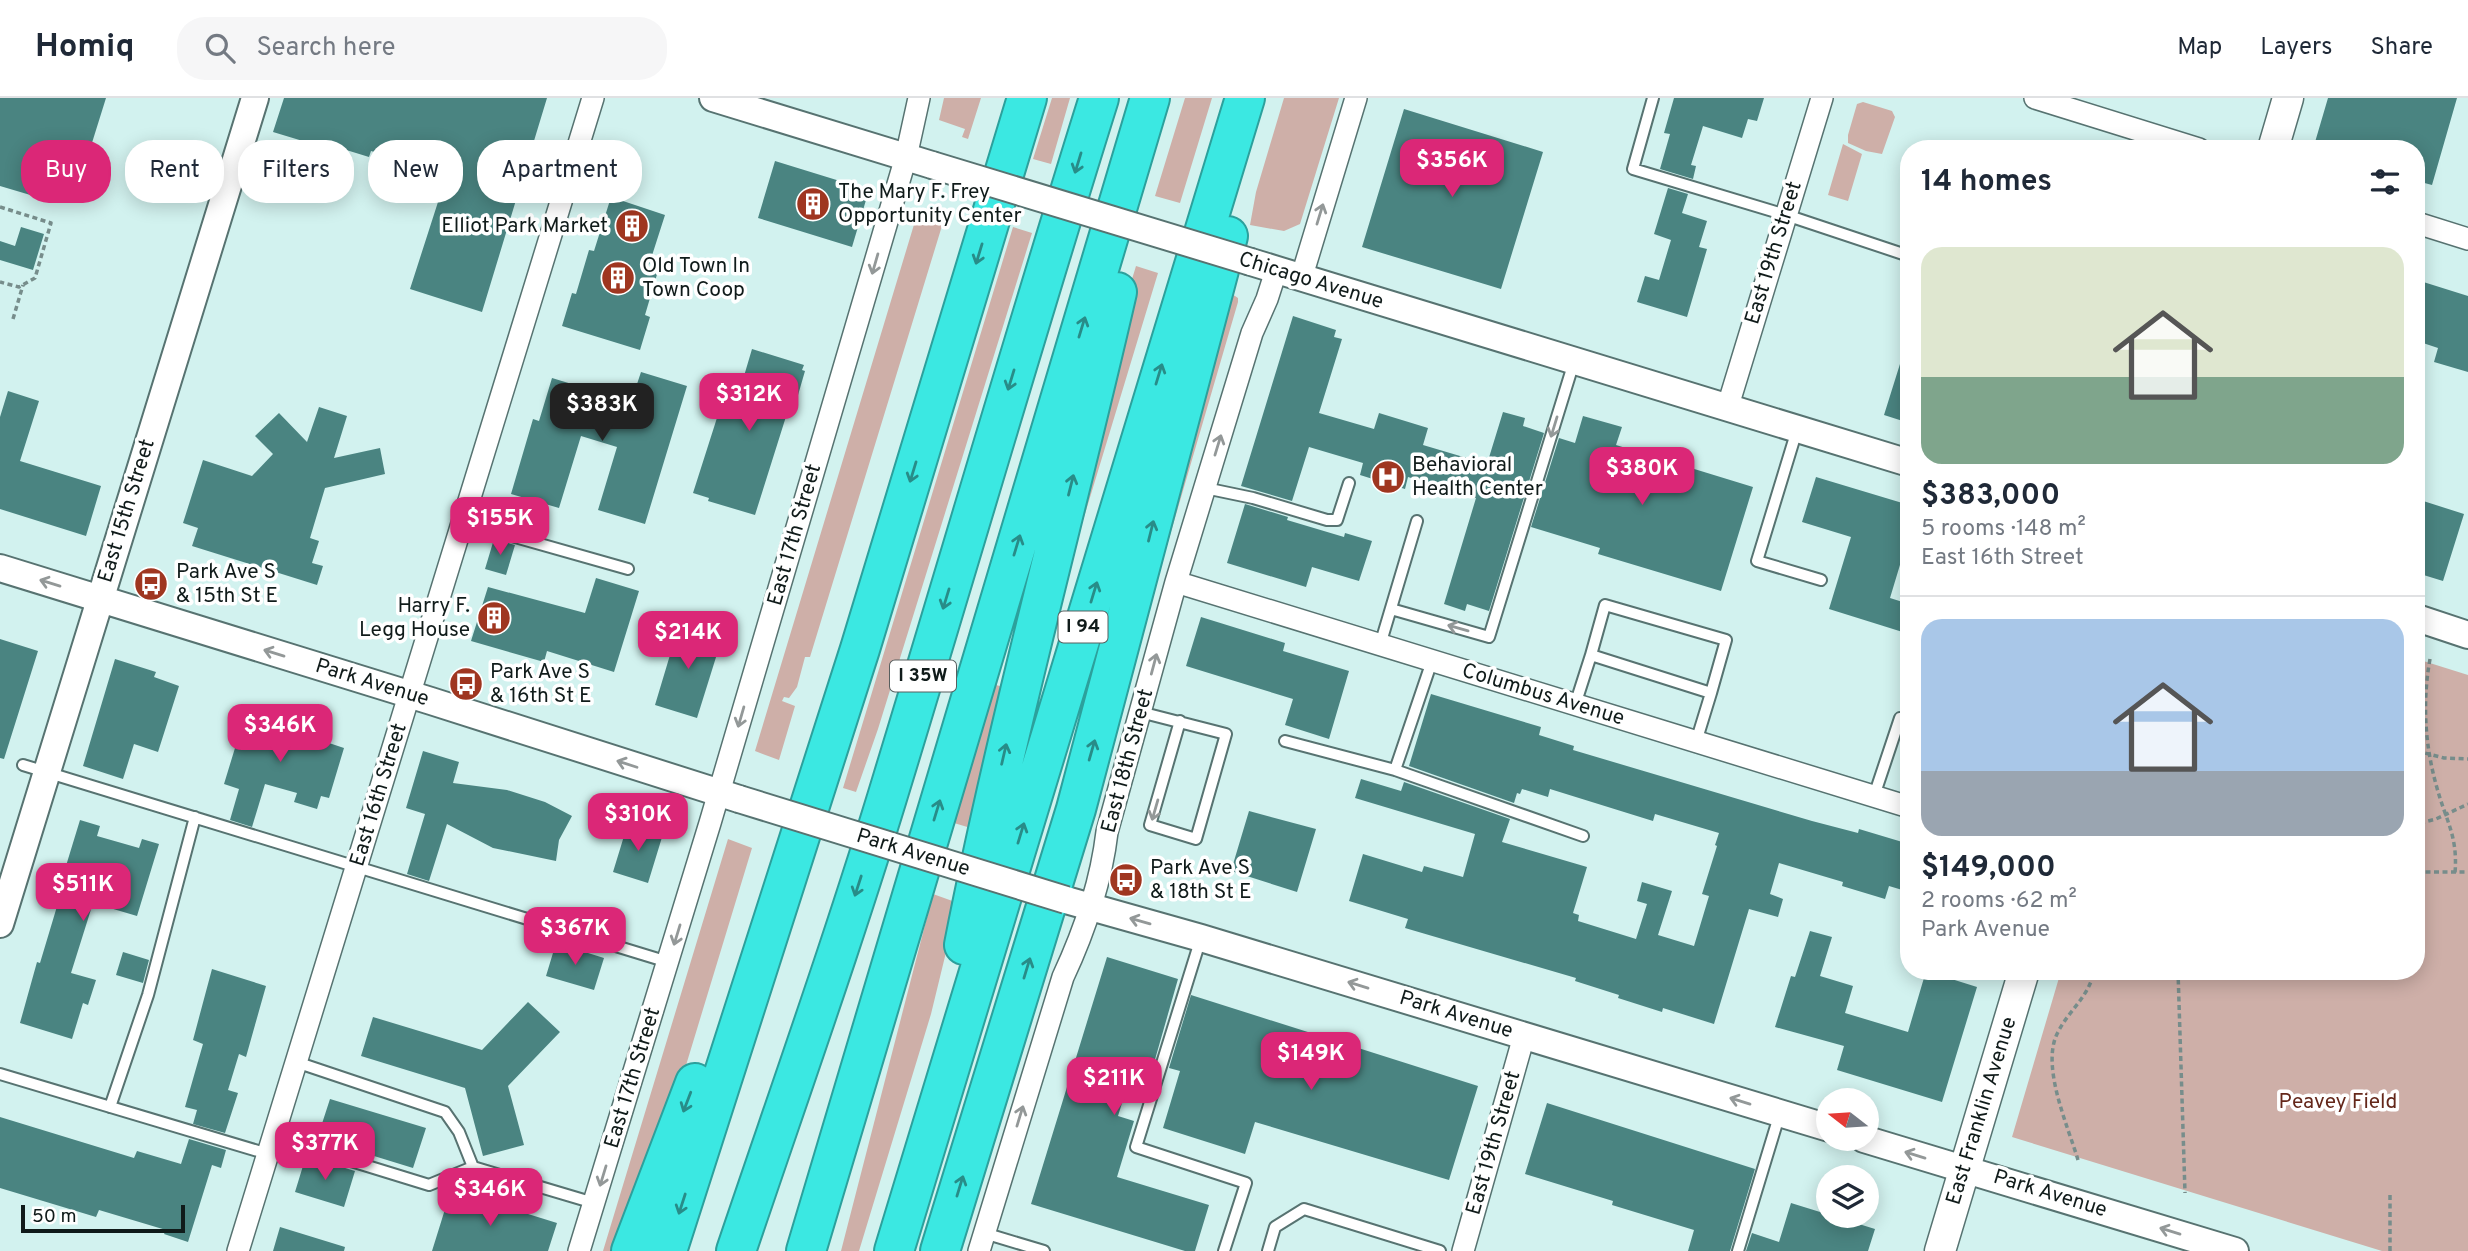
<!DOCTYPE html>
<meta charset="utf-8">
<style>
:root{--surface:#fff;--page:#f6f6f7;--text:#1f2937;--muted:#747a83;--line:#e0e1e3;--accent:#db2777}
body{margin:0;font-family:Overpass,sans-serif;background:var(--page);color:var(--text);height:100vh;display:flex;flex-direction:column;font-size:26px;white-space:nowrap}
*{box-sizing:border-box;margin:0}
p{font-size:23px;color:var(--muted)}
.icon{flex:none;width:38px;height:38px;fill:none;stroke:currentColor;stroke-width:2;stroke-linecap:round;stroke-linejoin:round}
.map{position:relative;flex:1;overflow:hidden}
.sheet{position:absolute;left:1900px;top:42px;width:525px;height:840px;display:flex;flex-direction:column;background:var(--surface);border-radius:28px;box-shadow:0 4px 18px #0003}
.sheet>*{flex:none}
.banner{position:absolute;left:21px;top:42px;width:665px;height:63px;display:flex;gap:14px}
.needle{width:46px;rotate:287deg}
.controls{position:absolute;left:1816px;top:990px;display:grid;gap:14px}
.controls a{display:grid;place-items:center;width:63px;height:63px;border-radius:50%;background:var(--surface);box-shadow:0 4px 18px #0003;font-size:35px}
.scale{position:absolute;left:21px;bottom:18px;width:164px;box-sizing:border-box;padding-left:7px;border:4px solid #101b1a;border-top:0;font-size:19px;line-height:24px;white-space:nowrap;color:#101b1a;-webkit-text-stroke:5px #fff;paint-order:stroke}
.price{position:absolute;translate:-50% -60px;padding:0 16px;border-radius:14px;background:var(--accent);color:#fff;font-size:23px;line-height:46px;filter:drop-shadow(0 2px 4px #0008)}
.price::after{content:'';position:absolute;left:50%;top:42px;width:21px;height:16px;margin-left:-10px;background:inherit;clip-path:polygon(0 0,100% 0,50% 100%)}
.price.selected{background:#222;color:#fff}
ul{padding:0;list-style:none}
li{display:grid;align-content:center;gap:14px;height:371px;padding:0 21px}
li+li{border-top:2px solid var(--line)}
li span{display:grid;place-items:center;height:217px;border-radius:21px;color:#555}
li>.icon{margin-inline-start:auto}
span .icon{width:126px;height:126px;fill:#fffc;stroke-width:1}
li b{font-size:30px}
h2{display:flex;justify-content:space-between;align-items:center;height:84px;padding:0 21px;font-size:30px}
.tag{padding:0 24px;border-radius:28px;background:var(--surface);box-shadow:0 4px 18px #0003;font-size:24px;line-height:63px}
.tag.selected{background:var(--accent);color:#fff}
header{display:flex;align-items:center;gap:42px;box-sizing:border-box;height:98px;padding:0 35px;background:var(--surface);border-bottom:2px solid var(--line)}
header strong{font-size:33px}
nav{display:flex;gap:38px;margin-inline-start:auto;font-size:24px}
.search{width:490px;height:63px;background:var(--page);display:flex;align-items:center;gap:18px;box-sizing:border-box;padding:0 24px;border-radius:28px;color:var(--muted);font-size:26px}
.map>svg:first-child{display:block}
.green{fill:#ceafa8}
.building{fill:#4a8481}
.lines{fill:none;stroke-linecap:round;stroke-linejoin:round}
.service-casing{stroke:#577371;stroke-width:14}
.minor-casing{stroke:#577371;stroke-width:24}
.tertiary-casing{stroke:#577371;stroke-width:30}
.secondary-casing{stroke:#577371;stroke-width:33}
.motorway-casing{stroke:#2ca09c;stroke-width:42}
.path{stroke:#778d8b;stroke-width:3.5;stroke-dasharray:5 3.5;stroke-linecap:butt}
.service{stroke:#fff;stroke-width:10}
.minor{stroke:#fff;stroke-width:21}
.tertiary{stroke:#fff;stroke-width:26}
.secondary{stroke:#fff;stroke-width:30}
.motorway{stroke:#3be8e2;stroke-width:38}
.tertiary-bridge-casing{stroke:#577371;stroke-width:30;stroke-linecap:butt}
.tertiary-bridge{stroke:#fff;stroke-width:26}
.oneway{stroke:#288c88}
.oneway2{stroke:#939898}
.labels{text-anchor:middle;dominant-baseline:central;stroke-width:7;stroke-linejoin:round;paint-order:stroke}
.shield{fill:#fff;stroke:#585f5f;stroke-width:2}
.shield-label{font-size:19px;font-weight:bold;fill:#101b1a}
.poi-label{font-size:21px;fill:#101b1a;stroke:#fff;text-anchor:start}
.street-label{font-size:21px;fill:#101b1a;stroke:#fff}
.park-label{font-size:21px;fill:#64271a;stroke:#fff}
</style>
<header>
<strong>Homiq</strong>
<div class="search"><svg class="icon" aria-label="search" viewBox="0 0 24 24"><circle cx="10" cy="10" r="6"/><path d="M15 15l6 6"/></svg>Search here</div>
<nav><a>Map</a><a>Layers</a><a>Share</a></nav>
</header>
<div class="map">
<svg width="2468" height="1153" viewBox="0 0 2468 1153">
<rect width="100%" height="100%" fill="#d2f2ef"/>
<!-- green -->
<path class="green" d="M944 0H981L968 41 962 39 965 31 939 22Z
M1052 0H1070L1051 66 1033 61Z
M1185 0H1212L1180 105 1155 98Z
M1284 0H1339L1300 126 1284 133 1250 127 1256 94Z
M1863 4 1892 13 1895 19 1882 56 1866 53 1848 45V37L1857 6Z
M1843 46 1862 56 1848 103 1828 97Z
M919 110 945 118 810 559H805L797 589 789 600 784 599 782 603 795 608 779 662 755 653Z
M1013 129 1032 135 878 631 856 694 843 690Z
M1136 168 1158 175 1068 472 1123 211Z
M1229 194 1238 200V204L1124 595Z
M2417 561 2468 577V1153H2382L2012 1039 2061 873H2417Z
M996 587 1007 590 974 731 954 725Z
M728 741 752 750 680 987 618 1153H603Z
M933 796 958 805 931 916 859 1153H841Z"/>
<!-- building -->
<path class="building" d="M0 0H106L91 48 73 43 54 104 0 88Z
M284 0H547L482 214 410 191 447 76 371 53 369 59 317 43 316 47 273 34Z
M1674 0H1764L1757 23 1748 21 1742 40 1703 28 1691 67 1696 68 1693 81 1660 71 1670 36 1664 35Z
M2328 0H2457L2432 87 2417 83V51H2313Z
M1404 11 1543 54 1501 191 1362 149Z
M775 63 869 92 852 149 758 120Z
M1668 90 1688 96 1682 115 1707 123 1699 149 1707 151 1687 219 1637 204 1645 178 1659 182 1671 142 1654 136Z
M611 99 665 117 648 170 658 173 645 217 650 219 640 252 562 228 572 195 576 196 589 152 594 153Z
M21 129 44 136 33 172 0 162V143L15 148Z
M2417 182 2468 198V274L2434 264 2438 250 2417 243Z
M1293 218 1336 232 1334 239 1342 241 1319 315 1374 331 1379 315 1428 330 1423 347 1487 366 1503 314 1525 320 1523 328 1544 335 1489 513 1467 506 1465 513 1444 506 1476 400 1408 379 1405 391 1360 377 1363 365 1309 349 1292 403 1241 388Z
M1905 250H1909V325L1884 317Z
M752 251 804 267 802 272 805 273 796 304 792 303 789 309 755 417 708 403 709 400 693 395 723 301 736 305Z
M641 274 687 288 645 426 598 412 617 349 581 338 559 410 511 396 533 321 539 323 552 280 631 304Z
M8 293 39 303 20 363 101 388 86 438 0 411V319Z
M319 309 347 318 334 360 380 350 385 376 325 390 310 440 319 443 312 465 323 468 317 487 192 448 198 430 183 425 203 362 252 378 273 356 255 338 279 315 307 344Z
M1583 318 1622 329 1616 347 1753 389 1721 493 1598 456 1600 450 1531 429 1559 340 1575 345Z
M1816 379 1909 407V437L1890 500 1909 506V536L1829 511 1851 439 1802 424Z
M2417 401 2464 416 2443 483 2417 475Z
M1245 406 1288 419 1287 422 1344 439 1345 435 1372 443 1359 483 1312 469 1306 489 1227 465Z
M494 441 515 447 506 477 485 471Z
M596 480 639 493 614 574 547 553 544 564 471 543 488 489 585 515Z
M1201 519 1285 545 1283 553 1349 573 1329 641 1285 627 1293 601 1186 568Z
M679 527 722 540 697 620 655 607Z
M0 541 38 553 4 661 0 660Z
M115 561 156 574 154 579 179 588 158 654 134 646 123 681 83 668Z
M1431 596 1541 629 1539 637 1574 648 1573 652 1812 723 1858 735 1859 731 1909 746V794L1889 788 1885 801 1842 788 1843 784 1779 765 1770 796 1783 801 1778 819 1749 811 1714 926 1663 910 1662 914 1618 900 1619 897 1575 883 1576 880 1405 830 1408 821 1349 803 1363 756 1422 774 1424 768 1463 779 1475 736 1355 700 1361 681 1401 693 1404 684 1510 721 1502 744 1587 769 1573 815 1579 817 1578 823 1636 841 1647 806 1637 803 1642 784 1672 793 1658 837 1694 848 1709 798 1702 796 1717 748 1715 747 1719 735 1655 716 1653 723 1550 691 1548 699 1522 691 1520 696 1517 695 1514 705 1409 668Z
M246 614 286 626 289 617 309 623 305 637 344 650 329 700 321 698 317 711 294 704 297 695 265 686 252 729 230 722 239 691 224 686Z
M423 653 459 664 453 685 507 692 545 704 572 718 559 742 556 763 493 750 447 726 429 783 407 776 425 716 406 710Z
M1249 713 1316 731 1297 794 1231 773Z
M80 722 100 728 97 738 139 750 142 741 159 746 137 818 93 805 71 875 96 882 88 907 83 905 72 941 20 925 37 864 40 865 61 795 58 794Z
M628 725 663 736 648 785 613 774Z
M1810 833 1832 839 1820 878 1853 888 1845 915 1908 934 1926 873 1977 889 1942 1004 1837 972 1844 948 1775 929 1791 878 1795 879Z
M556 845 604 860 594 892 546 878Z
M123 854 149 862 143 885 116 877Z
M1107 859 1178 881 1154 965 1136 960 1118 1018 1134 1023 1117 1079 1209 1107 1195 1153H1185L1031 1106Z
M212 871 266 888 246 959 239 956 228 992 238 995 225 1035 193 1026 197 1012 185 1009 203 946 193 942Z
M1191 897 1478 988 1449 1082 1255 1024 1245 1056 1163 1030 1180 973 1169 970Z
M528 904 560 934 508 988 524 1047 483 1058 465 990 361 958 373 919 482 952Z
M330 1001 426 1030 413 1070 361 1054 360 1057 316 1044Z
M1547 1005 1755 1071 1730 1153H1688L1694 1132 1612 1107 1613 1103 1525 1076Z
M0 1019 134 1060 137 1053 181 1066 189 1041 226 1052 221 1070 212 1067 188 1144 164 1136 166 1132 99 1112 96 1119 0 1090Z
M306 1058 355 1073 344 1109 295 1094Z
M451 1092 557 1125 548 1153H432Z
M1791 1105 1875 1131 1868 1153H1746L1752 1135 1779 1144Z
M280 1129 345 1149 344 1153H273Z"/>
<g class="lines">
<!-- service casing -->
<g class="service-casing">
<path id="service" d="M1653 0 1633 71 1786 117 1909 158
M1797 332 1757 463 1821 482
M1205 390 1253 400 1327 422H1337L1349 385
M462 424 628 471
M1391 511 1489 539 1574 264
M1380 547 1417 423
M1591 557 1605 507 1726 542 1711 595
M1575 607 1591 557 1711 595 1696 644
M1140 614 1226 636 1196 741 1150 727 1180 623
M1285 643 1395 672 1583 738
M23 667 668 864
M1395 672 1432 563
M1874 698 1900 620 1909 622
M1201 840 1136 1049 1246 1085 1224 1153
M296 964 445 1014 459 1034 473 1069
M0 976 268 1056
M110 1009 148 897 195 719
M273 1039 429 1087 473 1069 594 1105
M984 1135 1044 1153
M1268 1153 1275 1129 1304 1111 1440 1153
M1738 1153 1780 1015"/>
</g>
<!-- minor casing -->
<g class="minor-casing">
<path id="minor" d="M2035 0 2199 51
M2417 125 2468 141
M1301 181 1356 0
M1727 311 1822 0
M1176 484 1909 709
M238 1153 593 0
M579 1153 710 725 906 59 919 0
M979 1153 1063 879C1085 832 1101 785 1107 734L1176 484 1252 235 1267 201 1276 173
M1463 1153 1524 938"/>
</g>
<!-- tertiary casing -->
<g class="tertiary-casing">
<path id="tertiary" d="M713 0 932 67
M1251 164 1909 365
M0 470 431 603 739 701
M2417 520 2468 537
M1066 802 1201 840 1829 1030
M0 826 255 0
M1864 1041 2235 1153"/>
</g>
<!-- secondary casing -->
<g class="secondary-casing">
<path id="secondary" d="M2273 51 2288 0
M1940 1153 2024 873"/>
</g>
<!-- motorway casing -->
<g class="motorway-casing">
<path id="motorway" d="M964 847C1007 627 1067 412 1117 194
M631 1153 695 985
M667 1153 860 551 1027 0
M736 1153C789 996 845 839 893 680 962 454 1028 226 1099 0
M806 1153 1150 0
M894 1153 1245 0
M940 1153 1076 711 1228 138"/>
</g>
<!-- path -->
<path class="path" d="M0 109 51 125 35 180 19 189 0 184
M13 221 23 187
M2430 561C2422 605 2425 648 2437 690 2446 723 2458 738 2455 775
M2417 653 2444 660 2468 661
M2420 725 2436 721 2468 706
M2417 774H2468
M2178 873 2185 1095
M2078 1062C2068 1028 2040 967 2058 934 2069 912 2089 899 2094 873
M2390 1097V1153"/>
<!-- service -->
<use href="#service" class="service"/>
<!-- minor -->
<use href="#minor" class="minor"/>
<!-- tertiary -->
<use href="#tertiary" class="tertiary"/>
<!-- secondary -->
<use href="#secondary" class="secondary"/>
<!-- motorway -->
<use href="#motorway" class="motorway"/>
<!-- tertiary-bridge casing -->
<g class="tertiary-bridge-casing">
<path id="tertiary-bridge" d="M932 67 1251 164
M739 701 1066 802"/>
</g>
<!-- tertiary-bridge -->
<use href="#tertiary-bridge" class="tertiary-bridge"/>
</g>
<!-- one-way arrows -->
<defs><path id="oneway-shaft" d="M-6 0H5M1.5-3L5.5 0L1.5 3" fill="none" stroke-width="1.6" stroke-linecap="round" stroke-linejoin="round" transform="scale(1.75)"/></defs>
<g class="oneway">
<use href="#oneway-shaft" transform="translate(1078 65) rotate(107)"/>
<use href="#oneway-shaft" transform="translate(979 156) rotate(107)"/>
<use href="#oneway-shaft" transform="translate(1082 229) rotate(-73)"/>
<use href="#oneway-shaft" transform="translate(1159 276) rotate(-73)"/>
<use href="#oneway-shaft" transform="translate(1011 282) rotate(107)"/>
<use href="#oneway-shaft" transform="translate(913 374) rotate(107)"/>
<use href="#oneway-shaft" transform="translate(1071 387) rotate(-76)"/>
<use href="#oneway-shaft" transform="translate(1151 433) rotate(-76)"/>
<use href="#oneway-shaft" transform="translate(1017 447) rotate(-73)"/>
<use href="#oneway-shaft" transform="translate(1094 494) rotate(-73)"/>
<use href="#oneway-shaft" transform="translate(946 501) rotate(107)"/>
<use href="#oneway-shaft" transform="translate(1092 652) rotate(-74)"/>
<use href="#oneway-shaft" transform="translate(1004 656) rotate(-77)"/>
<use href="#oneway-shaft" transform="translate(937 712) rotate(-73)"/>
<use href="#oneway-shaft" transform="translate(1021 735) rotate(-73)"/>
<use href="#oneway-shaft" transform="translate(858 788) rotate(108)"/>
<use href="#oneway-shaft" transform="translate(1027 870) rotate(-73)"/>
<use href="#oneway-shaft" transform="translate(687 1004) rotate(111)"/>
<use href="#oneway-shaft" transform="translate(960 1088) rotate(-73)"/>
<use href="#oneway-shaft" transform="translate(682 1106) rotate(108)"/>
</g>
<g class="oneway2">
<use href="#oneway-shaft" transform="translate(1320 116) rotate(-73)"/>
<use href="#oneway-shaft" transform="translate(875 166) rotate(106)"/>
<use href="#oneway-shaft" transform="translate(1554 329) rotate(107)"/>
<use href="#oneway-shaft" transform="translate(1218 347) rotate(-73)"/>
<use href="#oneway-shaft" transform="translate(50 485) rotate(-163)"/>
<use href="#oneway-shaft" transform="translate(1458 530) rotate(-164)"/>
<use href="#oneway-shaft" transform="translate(274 555) rotate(-163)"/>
<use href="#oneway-shaft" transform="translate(1154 566) rotate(-75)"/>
<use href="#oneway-shaft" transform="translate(741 619) rotate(106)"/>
<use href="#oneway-shaft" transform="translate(627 666) rotate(-162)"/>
<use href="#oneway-shaft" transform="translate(1155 712) rotate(106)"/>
<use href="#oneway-shaft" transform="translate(1140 823) rotate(-164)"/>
<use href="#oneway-shaft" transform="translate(677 837) rotate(107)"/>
<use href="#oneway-shaft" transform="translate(1358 887) rotate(-163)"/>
<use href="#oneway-shaft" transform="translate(1740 1003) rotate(-163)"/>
<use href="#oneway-shaft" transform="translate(1020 1018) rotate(-73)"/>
<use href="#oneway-shaft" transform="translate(1915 1057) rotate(-163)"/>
<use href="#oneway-shaft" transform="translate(603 1078) rotate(107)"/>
<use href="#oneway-shaft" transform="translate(2170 1133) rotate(-163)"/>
</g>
<!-- icons -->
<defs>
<g id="building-disc" transform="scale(1.75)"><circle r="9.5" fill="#9f3620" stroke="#fff"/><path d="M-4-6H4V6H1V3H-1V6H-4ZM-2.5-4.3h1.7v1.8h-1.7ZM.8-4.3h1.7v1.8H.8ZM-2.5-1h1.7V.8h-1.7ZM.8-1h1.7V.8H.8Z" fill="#fff"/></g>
<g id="hospital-disc" transform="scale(1.75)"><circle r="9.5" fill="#9f3620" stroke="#fff"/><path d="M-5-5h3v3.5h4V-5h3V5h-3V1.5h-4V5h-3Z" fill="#fff"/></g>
<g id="bus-disc" transform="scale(1.75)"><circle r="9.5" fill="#9f3620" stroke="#fff"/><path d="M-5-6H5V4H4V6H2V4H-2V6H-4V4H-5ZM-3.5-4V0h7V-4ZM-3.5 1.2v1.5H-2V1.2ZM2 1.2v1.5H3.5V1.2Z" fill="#fff"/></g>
</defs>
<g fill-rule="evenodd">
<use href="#building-disc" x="813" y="106"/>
<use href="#building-disc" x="632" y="128"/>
<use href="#building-disc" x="618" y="180"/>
<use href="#hospital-disc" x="1388" y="379"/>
<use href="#bus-disc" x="151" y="486"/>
<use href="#building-disc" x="494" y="520"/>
<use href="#bus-disc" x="466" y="586"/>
<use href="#bus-disc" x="1126" y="782"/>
</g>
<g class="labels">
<!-- shield labels -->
<g class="shield">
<rect x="1058.5" y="513.5" width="49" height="31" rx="5"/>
<rect x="890" y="562.5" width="66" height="31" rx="5"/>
</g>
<g class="shield-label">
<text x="1083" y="529">I 94</text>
<text x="923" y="578">I 35W</text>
</g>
<!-- poi labels -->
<g class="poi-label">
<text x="838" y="94">The Mary F. Frey<tspan x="838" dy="24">Opportunity Center</tspan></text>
<text x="608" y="128" text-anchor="end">Elliot Park Market</text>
<text x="642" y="168">Old Town In<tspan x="642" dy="24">Town Coop</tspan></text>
<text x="1412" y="367">Behavioral<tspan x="1412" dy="24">Health Center</tspan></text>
<text x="176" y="474">Park Ave S<tspan x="176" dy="24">&amp; 15th St E</tspan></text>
<text x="470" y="508" text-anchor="end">Harry F.<tspan x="470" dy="24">Legg House</tspan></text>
<text x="490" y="574">Park Ave S<tspan x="490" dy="24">&amp; 16th St E</tspan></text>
<text x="1150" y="770">Park Ave S<tspan x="1150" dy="24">&amp; 18th St E</tspan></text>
</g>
<!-- street labels -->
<g class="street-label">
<text transform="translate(1774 155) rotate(-73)">East 19th Street</text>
<text transform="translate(1311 183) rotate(17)">Chicago Avenue</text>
<text transform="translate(127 413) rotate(-73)">East 15th Street</text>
<text transform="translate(795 437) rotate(-74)">East 17th Street</text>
<text transform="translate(372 585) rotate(17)">Park Avenue</text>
<text transform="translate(1543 597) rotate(17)">Columbus Avenue</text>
<text transform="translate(1128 663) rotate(-75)">East 18th Street</text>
<text transform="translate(379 697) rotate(-73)">East 16th Street</text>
<text transform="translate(913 755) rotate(17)">Park Avenue</text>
<text transform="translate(1456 917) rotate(17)">Park Avenue</text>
<text transform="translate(633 980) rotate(-73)">East 17th Street</text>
<text transform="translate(1982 1013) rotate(-73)">East Franklin Avenue</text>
<text transform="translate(1494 1045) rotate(-74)">East 19th Street</text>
<text transform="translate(2050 1096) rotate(17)">Park Avenue</text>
</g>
<!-- park labels -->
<g class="park-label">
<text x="2338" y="1004">Peavey Field</text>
</g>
</g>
</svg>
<div class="controls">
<a><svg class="needle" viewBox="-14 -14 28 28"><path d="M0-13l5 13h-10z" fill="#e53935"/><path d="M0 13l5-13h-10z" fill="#747a83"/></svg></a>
<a><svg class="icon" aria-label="layers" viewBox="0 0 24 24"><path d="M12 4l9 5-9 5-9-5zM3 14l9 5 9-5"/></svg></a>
</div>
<div class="scale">50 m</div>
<b class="price" style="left:1452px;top:101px">$356K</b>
<b class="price" style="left:749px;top:335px">$312K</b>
<b class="price selected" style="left:602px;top:345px">$383K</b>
<b class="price" style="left:1642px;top:409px">$380K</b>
<b class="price" style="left:500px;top:459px">$155K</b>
<b class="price" style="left:688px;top:573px">$214K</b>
<b class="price" style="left:280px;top:666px">$346K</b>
<b class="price" style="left:638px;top:755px">$310K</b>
<b class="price" style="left:83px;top:825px">$511K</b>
<b class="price" style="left:575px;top:869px">$367K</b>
<b class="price" style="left:1311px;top:994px">$149K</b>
<b class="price" style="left:1114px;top:1019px">$211K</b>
<b class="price" style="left:325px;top:1084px">$377K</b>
<b class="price" style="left:490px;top:1130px">$346K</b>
<div class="banner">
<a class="tag selected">Buy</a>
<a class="tag">Rent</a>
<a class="tag">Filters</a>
<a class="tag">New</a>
<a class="tag">Apartment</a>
</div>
<section class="sheet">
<h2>14 homes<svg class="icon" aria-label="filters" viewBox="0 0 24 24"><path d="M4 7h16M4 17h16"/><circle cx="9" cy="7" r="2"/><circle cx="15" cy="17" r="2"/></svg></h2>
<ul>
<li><span style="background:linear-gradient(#dfe7d0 60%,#7fa58c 0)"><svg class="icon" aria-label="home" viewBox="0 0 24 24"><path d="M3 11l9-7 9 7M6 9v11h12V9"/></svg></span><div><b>$383,000</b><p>5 rooms · 148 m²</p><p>East 16th Street</p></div></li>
<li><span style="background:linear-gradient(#a9c7e8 70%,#9aa5b1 0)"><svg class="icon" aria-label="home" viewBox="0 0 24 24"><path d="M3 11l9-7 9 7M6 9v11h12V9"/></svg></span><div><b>$149,000</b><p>2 rooms · 62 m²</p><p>Park Avenue</p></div></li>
</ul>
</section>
</div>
